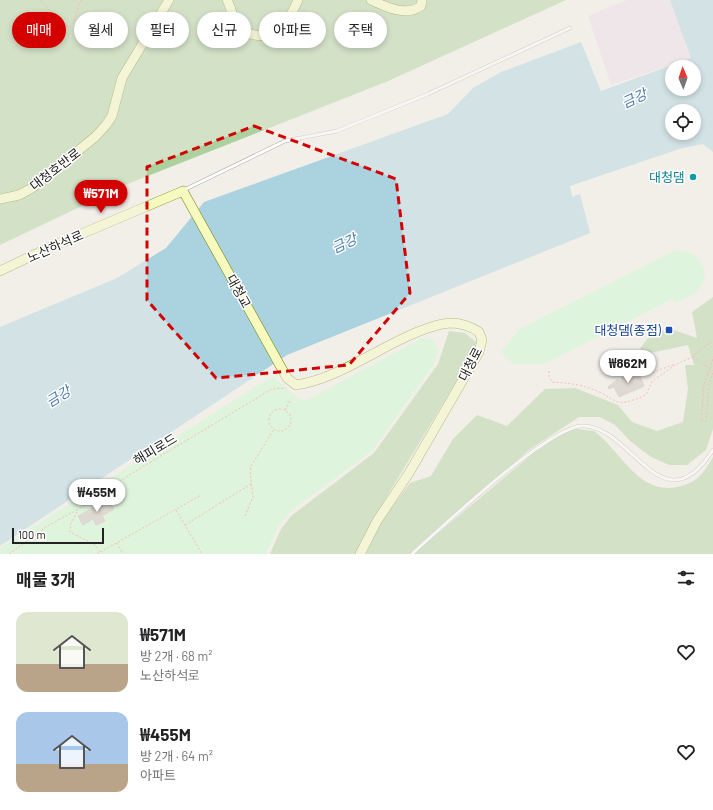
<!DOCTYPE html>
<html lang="ko">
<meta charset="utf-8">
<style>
:root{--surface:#fff;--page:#f6f6f6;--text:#222;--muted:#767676;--accent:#d40000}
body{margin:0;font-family:Barlow,"Noto Sans KR",sans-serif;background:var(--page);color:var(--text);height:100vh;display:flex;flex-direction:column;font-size:15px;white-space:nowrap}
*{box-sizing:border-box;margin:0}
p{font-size:13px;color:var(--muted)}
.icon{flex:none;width:22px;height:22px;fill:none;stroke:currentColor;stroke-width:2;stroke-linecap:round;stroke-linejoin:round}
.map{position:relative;height:554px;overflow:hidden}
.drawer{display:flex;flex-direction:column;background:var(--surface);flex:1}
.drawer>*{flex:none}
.hud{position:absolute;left:12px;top:12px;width:400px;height:36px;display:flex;gap:8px}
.needle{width:26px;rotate:358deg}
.fabs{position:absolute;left:665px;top:60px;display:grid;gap:8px}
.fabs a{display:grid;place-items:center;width:36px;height:36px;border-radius:50%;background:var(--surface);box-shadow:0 2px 6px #0003;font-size:20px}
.scale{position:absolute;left:12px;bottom:10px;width:92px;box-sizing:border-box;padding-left:4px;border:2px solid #222;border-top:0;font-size:11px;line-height:14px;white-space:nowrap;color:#222;-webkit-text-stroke:3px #fff;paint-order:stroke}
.price{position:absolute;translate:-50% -34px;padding:0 9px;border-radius:14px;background:#fff;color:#222;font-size:13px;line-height:26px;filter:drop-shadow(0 1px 2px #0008)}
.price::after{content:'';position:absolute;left:50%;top:24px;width:12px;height:9px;margin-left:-6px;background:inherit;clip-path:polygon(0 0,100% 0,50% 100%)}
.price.active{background:var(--accent);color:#fff}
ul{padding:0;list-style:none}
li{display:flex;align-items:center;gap:12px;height:100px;padding:0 16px}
li span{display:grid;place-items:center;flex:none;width:112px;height:80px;border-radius:12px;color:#555}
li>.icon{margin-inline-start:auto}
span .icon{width:48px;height:48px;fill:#fffc;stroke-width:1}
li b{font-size:17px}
h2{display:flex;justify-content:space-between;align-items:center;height:48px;padding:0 16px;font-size:17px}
.tag{padding:0 14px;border-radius:18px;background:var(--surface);box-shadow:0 2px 6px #0003;font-size:14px;line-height:36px}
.tag.active{background:var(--accent);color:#fff}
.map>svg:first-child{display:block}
.industrial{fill:#ebdbe8}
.forest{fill:#add19e}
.park{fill:#c8facc}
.water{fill:#aad3df;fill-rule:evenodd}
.building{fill:#c7bfb8;stroke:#c4b6ab}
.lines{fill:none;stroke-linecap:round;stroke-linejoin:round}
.lane-casing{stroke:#a9a9a9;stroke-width:4}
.secondary-casing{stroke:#707d05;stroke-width:10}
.path{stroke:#fa8072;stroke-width:1;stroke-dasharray:2 2;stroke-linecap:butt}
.lane{stroke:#fff;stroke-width:3}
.secondary{stroke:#f7fabf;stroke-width:9}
.marked{fill:none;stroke:#d40000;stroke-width:3;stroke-dasharray:8 5;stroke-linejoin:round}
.culture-dot{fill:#0f9aa8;stroke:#fff;stroke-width:1.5}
.transit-dot{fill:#1a4fb4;stroke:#fff;stroke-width:1.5}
.labels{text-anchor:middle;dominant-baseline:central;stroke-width:3;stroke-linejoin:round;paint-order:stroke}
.street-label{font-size:13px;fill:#222;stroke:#fff}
.culture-label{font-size:13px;fill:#0d838f;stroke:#fff;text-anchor:end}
.transit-label{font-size:13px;fill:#164399;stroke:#fff;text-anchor:end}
.water-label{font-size:14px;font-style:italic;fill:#4a7aab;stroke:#fff}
</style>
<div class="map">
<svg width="713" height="554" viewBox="0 0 713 554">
<rect width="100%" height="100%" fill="#f2efe9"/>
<!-- industrial -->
<path class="industrial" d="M627 0H670L713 113 694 89V67H684L682 61 611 85 588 16Z"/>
<!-- forest -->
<path class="forest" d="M0 0H566L386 82 130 183 0 245Z
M713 297V429L706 450 687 465H669L651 457 630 441 615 425 600 417H579L529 450 410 554H366L380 523 410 483 431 476 453 439 477 415 507 426 545 389 575 388 618 405 632 422 657 431 683 422 688 389 685 365H694L688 345 650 353 640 349 647 339 668 328 697 338 692 312Z
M449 331 465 333 476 342 474 352 374 518 356 554H270L281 529 291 516 374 453 438 364Z
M576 429 594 431C621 451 638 495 677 487 697 483 703 474 713 457V554H413L536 451 565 432Z"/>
<!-- park -->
<path class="park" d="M676 250C695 251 704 261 705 280L695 293 676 303 672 299 544 364H513L501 352 520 329Z
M422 338 432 339 439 349 433 365 373 450 292 510 278 526 266 554H0V549L6 544 273 376 299 399 307 400Z"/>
<!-- water -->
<path class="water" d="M670 0H713V152L703 144 679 149 570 186 572 197 580 194 590 233 287 355 0 546V327L117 278 166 248 204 202 448 114 473 88 501 72 581 42 601 91 691 58ZM672 67H694V89H672ZM672 111H694V133H672Z"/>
<!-- building -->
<path class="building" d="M638 372 644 386 619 397 614 387 609 389 608 387 618 379 619 382 623 377Z
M108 500 114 509 102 516 105 521 96 525 93 519 83 525 78 516Z"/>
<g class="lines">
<!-- lane casing -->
<g class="lane-casing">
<path id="lane" d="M184 190 285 141 337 131 428 94 570 28
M412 554C441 528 548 427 582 426 631 424 662 530 713 450"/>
</g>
<!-- secondary casing -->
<g class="secondary-casing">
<path id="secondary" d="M227 0C231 7 232 16 236 23 239 29 245 32 251 34 275 42 290 19 298 0
M371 0C386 7 406 17 421 6L422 0
M0 199 19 195 32 188 95 137 106 125 112 116 122 78 169 0
M0 271 48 248 183 191 287 378 296 385C333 380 371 353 406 337 419 331 435 324 450 323 460 323 470 326 479 332L482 340 479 352 409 473 377 521 360 554"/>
</g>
<!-- path -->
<path class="path" d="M41 0 60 23 69 27 72 25 81 0
M693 357 713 371
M713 359 704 385 701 421H706L709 384 713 373
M612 364 617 375 638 366 645 356 648 358 643 372 649 374 675 364
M549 371V376L552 382C566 383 579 384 592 389 620 399 611 410 646 395L652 381 675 365 692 357 713 340
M269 420a11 11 0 1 1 22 0a11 11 0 1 1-22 0Z
M285 410 291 399
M176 510 202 554
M77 512 71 523 70 532 95 545 100 552
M245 516 253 497 250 472 251 466 274 429
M185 525 251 484
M117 543 123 554
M9 554 49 525 77 510 134 472 272 389 286 388
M97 554 201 495"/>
<!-- lane -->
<use href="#lane" class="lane"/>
<!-- secondary -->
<use href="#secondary" class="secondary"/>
</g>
<!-- marked area -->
<path d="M0 0H713V554H0ZM254 126 396 179 410 293 349 365 216 378 147 300V167Z" fill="#f2efe9" fill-opacity=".55" fill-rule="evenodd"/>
<path class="marked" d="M254 126 396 179 410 293 349 365 216 378 147 300V167Z"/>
<!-- markers -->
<circle class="culture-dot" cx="693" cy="177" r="4"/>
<rect class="transit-dot" x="665" y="326" width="8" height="8" rx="2"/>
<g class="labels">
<!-- street labels -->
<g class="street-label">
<text transform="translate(55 169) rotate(-38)">대청호반로</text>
<text transform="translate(55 246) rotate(-24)">노산하석로</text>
<text transform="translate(239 291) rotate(61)">대청교</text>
<text transform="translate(470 364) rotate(-63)">대청로</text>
<text transform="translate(155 449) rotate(-31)">해피로드</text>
</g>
<!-- culture labels -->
<g class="culture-label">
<text x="685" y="177">대청댐</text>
</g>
<!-- transit labels -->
<g class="transit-label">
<text x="661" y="330">대청댐(종점)</text>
</g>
<!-- water labels -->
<g class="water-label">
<text transform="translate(634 98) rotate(-26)">금강</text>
<text transform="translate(344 243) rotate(-26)">금강</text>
<text transform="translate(58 396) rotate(-32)">금강</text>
</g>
</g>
</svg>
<div class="fabs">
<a><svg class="needle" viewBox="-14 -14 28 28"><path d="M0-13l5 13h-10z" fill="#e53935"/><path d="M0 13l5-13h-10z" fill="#767676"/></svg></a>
<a><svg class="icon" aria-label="locate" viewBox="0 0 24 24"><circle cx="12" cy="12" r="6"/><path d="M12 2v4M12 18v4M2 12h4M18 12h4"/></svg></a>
</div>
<div class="scale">100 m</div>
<b class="price active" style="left:101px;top:214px">₩571M</b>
<b class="price" style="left:628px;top:384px">₩862M</b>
<b class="price" style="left:97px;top:513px">₩455M</b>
<div class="hud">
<a class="tag active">매매</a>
<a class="tag">월세</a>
<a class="tag">필터</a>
<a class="tag">신규</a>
<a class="tag">아파트</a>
<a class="tag">주택</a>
</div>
</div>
<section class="drawer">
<h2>매물 3개<svg class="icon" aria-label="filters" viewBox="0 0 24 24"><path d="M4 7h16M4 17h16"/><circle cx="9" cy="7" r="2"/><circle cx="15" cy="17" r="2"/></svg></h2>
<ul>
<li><span style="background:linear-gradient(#dfe7d0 65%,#b9a48a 0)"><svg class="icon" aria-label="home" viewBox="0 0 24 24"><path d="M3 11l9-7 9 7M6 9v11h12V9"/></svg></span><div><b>₩571M</b><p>방 2개 · 68 m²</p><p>노산하석로</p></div><svg class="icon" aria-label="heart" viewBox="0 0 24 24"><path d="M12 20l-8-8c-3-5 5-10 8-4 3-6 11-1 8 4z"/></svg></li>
<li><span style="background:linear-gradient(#a9c7e8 65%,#b9a48a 0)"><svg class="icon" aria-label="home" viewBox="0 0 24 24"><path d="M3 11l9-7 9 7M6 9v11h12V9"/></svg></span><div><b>₩455M</b><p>방 2개 · 64 m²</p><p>아파트</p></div><svg class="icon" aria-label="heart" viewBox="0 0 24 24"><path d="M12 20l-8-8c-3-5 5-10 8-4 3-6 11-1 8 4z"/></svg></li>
</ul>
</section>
